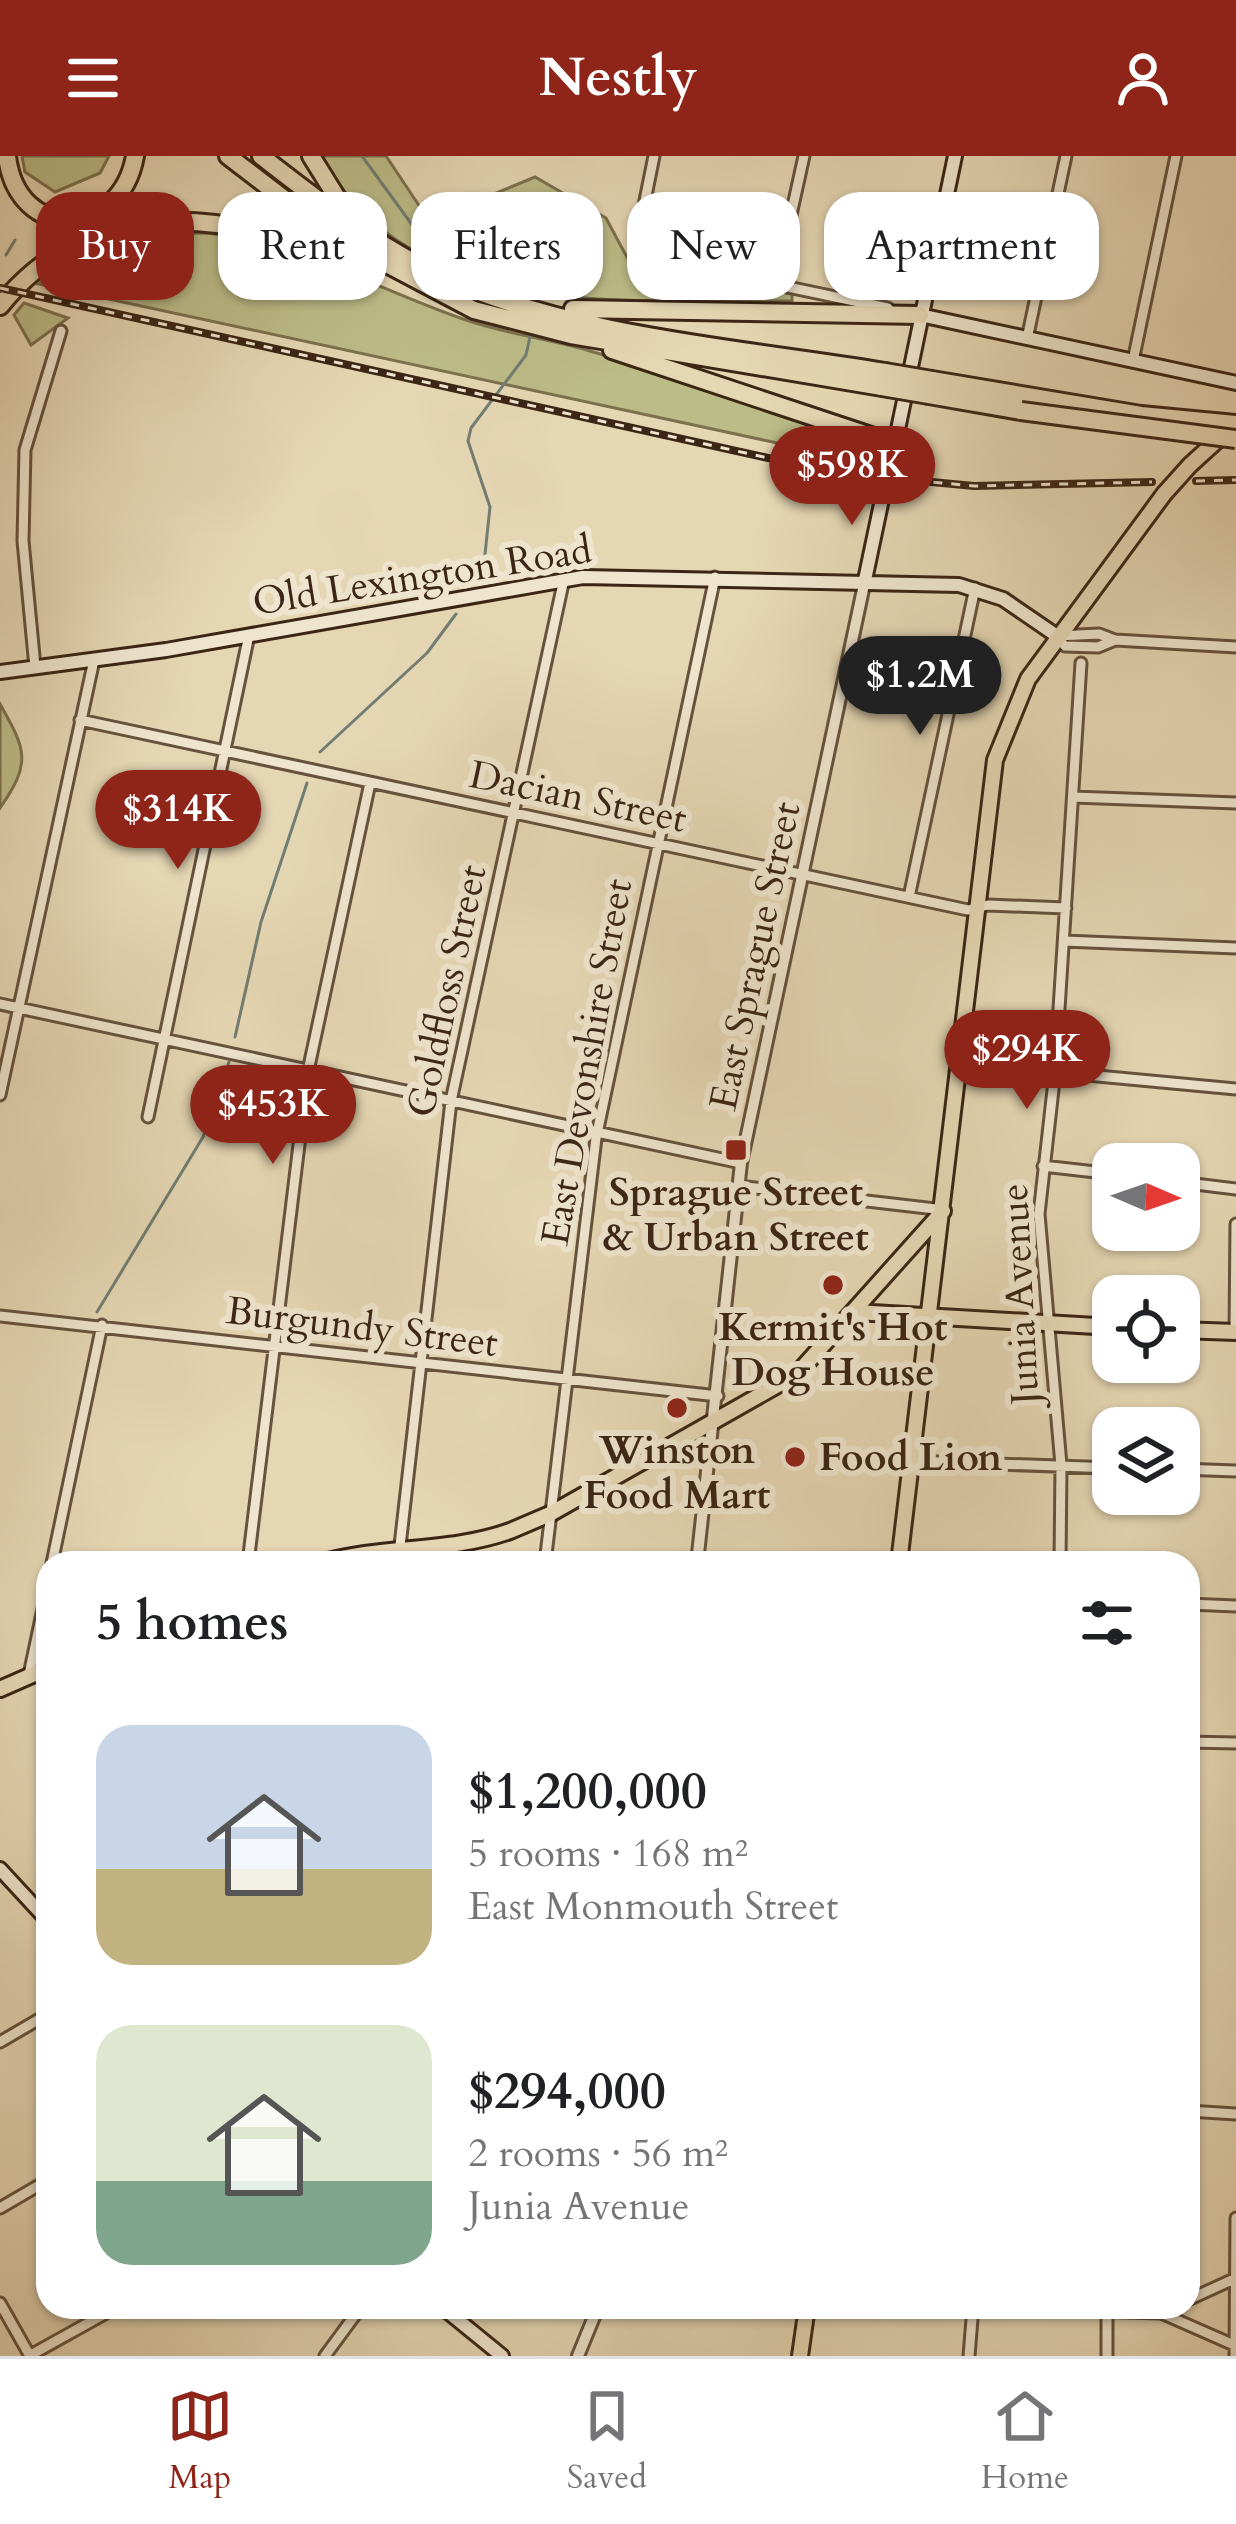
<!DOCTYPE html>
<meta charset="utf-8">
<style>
:root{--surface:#fff;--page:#f2f2f2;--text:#202124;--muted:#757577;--line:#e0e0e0;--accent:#8f2418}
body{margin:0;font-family:Cardo,serif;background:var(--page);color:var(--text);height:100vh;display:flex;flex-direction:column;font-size:45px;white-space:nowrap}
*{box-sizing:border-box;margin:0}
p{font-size:39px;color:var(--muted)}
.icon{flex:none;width:66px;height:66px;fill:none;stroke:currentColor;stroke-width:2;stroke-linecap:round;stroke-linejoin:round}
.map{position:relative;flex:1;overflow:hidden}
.panel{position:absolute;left:36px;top:1395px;width:1164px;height:768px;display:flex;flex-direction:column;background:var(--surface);border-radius:36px;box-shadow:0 3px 9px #0004}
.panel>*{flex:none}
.top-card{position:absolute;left:36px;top:36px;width:1164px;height:108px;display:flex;gap:24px}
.needle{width:78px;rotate:92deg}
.buttons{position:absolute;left:1092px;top:987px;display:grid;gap:24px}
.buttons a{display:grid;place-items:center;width:108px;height:108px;border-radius:24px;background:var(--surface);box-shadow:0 3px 9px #0004;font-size:60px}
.price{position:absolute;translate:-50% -102px;padding:0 27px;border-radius:42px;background:var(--accent);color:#fff;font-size:39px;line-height:78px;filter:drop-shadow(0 3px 6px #0008)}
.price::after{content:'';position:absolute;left:50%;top:72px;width:36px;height:27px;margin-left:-18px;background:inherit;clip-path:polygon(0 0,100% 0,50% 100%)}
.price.on{background:#222;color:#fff}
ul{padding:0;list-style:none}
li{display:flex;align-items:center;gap:36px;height:300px;padding:0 60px}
li span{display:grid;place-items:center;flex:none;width:336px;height:240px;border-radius:36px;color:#555}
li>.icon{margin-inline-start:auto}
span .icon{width:144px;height:144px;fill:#fffc;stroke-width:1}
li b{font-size:51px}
h2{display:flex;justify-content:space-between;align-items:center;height:144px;padding:0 60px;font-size:51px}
.pill{padding:0 42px;border-radius:36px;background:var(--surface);box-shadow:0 3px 9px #0004;font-size:42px;line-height:108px}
.pill.on{background:var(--accent);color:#fff}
header{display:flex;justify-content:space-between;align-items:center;height:156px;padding:0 60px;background:var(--accent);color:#fff;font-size:54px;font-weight:700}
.tab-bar{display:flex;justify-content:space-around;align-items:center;height:168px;border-top:3px solid var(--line);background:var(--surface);font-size:33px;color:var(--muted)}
.tab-bar a{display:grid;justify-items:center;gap:6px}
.tab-bar .on{color:var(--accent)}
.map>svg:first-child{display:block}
.green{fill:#bcbc88;stroke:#7c704e;stroke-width:3}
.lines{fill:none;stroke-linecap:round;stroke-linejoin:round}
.stream{stroke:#727d73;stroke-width:3}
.minor-casing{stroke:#66523d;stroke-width:15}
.tertiary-casing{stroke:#66523d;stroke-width:16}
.secondary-casing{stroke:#3b2515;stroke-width:18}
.primary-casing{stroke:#3b2515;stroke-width:20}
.motorway-casing{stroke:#3b2515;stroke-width:22}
.minor{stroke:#efe5ce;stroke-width:9}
.tertiary{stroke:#efe5ce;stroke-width:10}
.secondary{stroke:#efe5ce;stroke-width:12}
.primary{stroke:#e6d7b4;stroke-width:14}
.motorway{stroke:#e6d7b4;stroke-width:16}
.rail-casing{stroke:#3b2515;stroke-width:8}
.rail{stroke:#efe5ce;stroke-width:3;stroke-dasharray:9;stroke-linecap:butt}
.secondary-bridge-casing{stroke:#3b2515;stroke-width:18;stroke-linecap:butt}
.primary-bridge-casing{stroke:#3b2515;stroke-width:20;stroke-linecap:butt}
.motorway-bridge-casing{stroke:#3b2515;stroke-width:22;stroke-linecap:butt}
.secondary-bridge{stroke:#efe5ce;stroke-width:12}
.primary-bridge{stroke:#e6d7b4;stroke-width:14}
.motorway-bridge{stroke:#e6d7b4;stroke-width:16}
.poi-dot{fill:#8f2418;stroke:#efe5ce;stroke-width:4.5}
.labels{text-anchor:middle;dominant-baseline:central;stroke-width:12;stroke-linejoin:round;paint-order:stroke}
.street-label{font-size:39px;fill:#3b2515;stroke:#efe5ce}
.poi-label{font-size:39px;font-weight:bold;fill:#3b2515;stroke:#efe5ce}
</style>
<header><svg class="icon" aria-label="menu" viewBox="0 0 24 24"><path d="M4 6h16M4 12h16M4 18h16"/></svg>Nestly<svg class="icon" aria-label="person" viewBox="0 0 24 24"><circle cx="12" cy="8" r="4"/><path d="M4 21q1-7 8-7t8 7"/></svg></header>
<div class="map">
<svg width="1236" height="2200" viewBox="0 0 1236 2200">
<rect width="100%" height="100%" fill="#e6d7b4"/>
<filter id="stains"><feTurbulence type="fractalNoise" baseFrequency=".00167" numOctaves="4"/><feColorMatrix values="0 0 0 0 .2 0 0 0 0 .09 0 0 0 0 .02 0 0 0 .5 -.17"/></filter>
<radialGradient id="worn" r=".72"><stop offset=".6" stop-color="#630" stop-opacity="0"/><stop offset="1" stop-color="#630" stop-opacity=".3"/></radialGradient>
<!-- green -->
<path class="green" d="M22 0H109L100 17 55 36 25 16Z
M321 0H386L422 54 465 50 535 21 606 62 630 107 792 138V145C632 144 412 167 321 0Z
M206 77C304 88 375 133 466 164 507 178 549 183 590 195 687 223 783 259 878 291L875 308 39 128C103 88 130 78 206 77Z
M24 147 68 162 31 189 14 159Z
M0 548C26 594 32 606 0 652Z"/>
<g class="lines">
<!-- stream -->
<path class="stream" d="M362 0 418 77 502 122 518 139
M6 99 15 84
M483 417 490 351 468 285 471 272 526 199 531 176
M320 596 427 497 456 458
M235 881 261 766 307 627
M97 1156 203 981 229 906"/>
<!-- minor casing -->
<g class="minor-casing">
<path id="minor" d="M654 0 634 99 888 152
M776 127 804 0
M1027 183 1066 0
M1133 205 1176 0
M1057 480 1099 478 1115 484 1236 491
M1057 480 1065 490 1098 491 1115 484
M35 511 23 385 25 294 61 175
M80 564 968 754 988 749 1066 752
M1073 641 1236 647
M909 741 975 432
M1064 785 1236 792
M0 848 741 1007
M1055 916 1236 933
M0 939 94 504
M148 961 249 479
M1043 1010 1113 1018
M1179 1026 1236 1033
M738 1030 944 1054
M0 1160 718 1240
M1235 1176 1236 1068
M912 1305 1113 1312
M1179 1313 1236 1315
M52 1407 102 1169
M248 1407 308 915 370 627
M398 1407 451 945 564 423
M545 1407 596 982 715 421
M1060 1407 1061 1309 1039 1058 1055 916 1081 507
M1188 1448 1236 1450
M29 1519 48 1429
M1188 1586 1236 1587
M0 1886 48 1858
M1188 1955 1236 1958
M0 2052 48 2024
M1188 2144 1236 2122
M0 2147 30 2200
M949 2151 1161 2157 1174 2151
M1161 2157 1236 2190
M29 2200 117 2151
M325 2200 361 2151
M969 2200 973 2151
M1107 2200V2156
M1235 2200 1236 2062"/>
</g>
<!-- tertiary casing -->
<g class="tertiary-casing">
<path id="tertiary" d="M697 1407 741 1007 865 424
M578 2200 598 2151"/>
</g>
<!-- secondary casing -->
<g class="secondary-casing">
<path id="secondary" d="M920 159 1236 227
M891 307 955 0
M865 424 885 329
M0 516 166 494 583 421 959 429 1003 443 1057 480
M0 1713 48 1765
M442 2151 502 2200"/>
</g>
<!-- primary casing -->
<g class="primary-casing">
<path id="primary" d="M1190 309 1223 279
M855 1156 1113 1171
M1179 1174 1236 1176
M321 1407C384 1389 448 1397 510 1375L550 1358 797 1218 943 1055
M899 1407 995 604 1028 523 1164 338
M0 1533 48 1512
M800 2200 807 2151"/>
</g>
<!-- motorway casing -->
<g class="motorway-casing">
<path id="motorway" d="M7 0C17 87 120 83 135 0
M228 0 330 78 474 154 571 179 882 231
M261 0C319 45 377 91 445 122 580 182 741 192 885 216
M311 0 339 45 360 65
M0 150C97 30 242 59 367 110
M573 153 920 159
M612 194 895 288
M932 224 1141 259 1236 268
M929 239 1021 255"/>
</g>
<!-- minor -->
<use href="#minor" class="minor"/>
<!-- tertiary -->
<use href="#tertiary" class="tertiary"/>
<!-- secondary -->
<use href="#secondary" class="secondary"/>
<!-- primary -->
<use href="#primary" class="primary"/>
<!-- motorway -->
<use href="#motorway" class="motorway"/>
<!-- rail casing -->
<g class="rail-casing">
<path id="rail" d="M0 132 836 317 974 330 1152 326
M1196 325 1236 324"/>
</g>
<!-- rail -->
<use href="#rail" class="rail"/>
<!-- secondary-bridge casing -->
<g class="secondary-bridge-casing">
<path id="secondary-bridge" d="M885 329 891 307"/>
</g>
<!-- primary-bridge casing -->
<g class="primary-bridge-casing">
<path id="primary-bridge" d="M1164 338 1190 309"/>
</g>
<!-- motorway-bridge casing -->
<g class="motorway-bridge-casing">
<path id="motorway-bridge" d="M885 216 932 224
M882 231 929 239
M1021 255 1236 283"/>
</g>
<!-- secondary-bridge -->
<use href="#secondary-bridge" class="secondary-bridge"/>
<!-- primary-bridge -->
<use href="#primary-bridge" class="primary-bridge"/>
<!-- motorway-bridge -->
<use href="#motorway-bridge" class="motorway-bridge"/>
</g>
<!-- markers -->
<g class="poi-dot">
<rect x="724" y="982" width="24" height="24" rx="6"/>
<circle cx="833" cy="1129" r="12"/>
<circle cx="677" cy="1252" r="12"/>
<circle cx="795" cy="1301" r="12"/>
</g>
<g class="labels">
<!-- street labels -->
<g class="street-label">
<text transform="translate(422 420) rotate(-9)">Old Lexington Road</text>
<text transform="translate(578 641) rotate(12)">Dacian Street</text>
<text transform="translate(755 800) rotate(-78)">East Sprague Street</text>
<text transform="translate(447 835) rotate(-78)">Goldfloss Street</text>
<text transform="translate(587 906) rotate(-80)">East Devonshire Street</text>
<text transform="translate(1020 1138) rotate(-93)">Junia Avenue</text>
<text transform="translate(362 1171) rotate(7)">Burgundy Street</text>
</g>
<!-- poi labels -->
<g class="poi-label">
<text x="736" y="1036">Sprague Street<tspan x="736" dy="45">&amp; Urban Street</tspan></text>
<text x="833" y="1171">Kermit's Hot<tspan x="833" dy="45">Dog House</tspan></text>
<text x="677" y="1294">Winston<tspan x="677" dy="45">Food Mart</tspan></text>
<text x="819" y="1301" text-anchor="start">Food Lion</text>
</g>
</g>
<rect width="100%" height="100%" filter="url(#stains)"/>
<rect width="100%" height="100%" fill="url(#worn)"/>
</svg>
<div class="buttons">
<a><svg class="needle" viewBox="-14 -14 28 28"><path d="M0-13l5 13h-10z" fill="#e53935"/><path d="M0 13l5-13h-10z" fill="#757577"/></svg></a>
<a><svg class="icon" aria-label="locate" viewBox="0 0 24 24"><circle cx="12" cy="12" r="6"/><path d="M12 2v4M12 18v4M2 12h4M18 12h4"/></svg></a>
<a><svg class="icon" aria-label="layers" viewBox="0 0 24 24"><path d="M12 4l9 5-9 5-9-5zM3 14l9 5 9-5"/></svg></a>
</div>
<b class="price" style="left:852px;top:372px">$598K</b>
<b class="price on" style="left:920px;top:582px">$1.2M</b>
<b class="price" style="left:178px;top:716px">$314K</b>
<b class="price" style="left:1027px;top:956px">$294K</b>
<b class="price" style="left:273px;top:1011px">$453K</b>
<div class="top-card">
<a class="pill on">Buy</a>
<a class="pill">Rent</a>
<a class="pill">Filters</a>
<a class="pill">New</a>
<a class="pill">Apartment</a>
</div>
<section class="panel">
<h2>5 homes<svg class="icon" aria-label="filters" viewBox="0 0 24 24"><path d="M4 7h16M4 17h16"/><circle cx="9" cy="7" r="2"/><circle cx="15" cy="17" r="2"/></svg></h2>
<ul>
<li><span style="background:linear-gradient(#c9d6e8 60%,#c2b280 0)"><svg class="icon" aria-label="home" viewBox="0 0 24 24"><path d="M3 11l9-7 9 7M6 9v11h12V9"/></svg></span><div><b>$1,200,000</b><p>5 rooms · 168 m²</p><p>East Monmouth Street</p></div></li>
<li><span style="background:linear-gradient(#dfe7d0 65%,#7fa58c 0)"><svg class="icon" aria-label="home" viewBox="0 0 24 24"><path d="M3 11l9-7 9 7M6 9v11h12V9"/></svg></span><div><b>$294,000</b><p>2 rooms · 56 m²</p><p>Junia Avenue</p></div></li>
</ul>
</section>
</div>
<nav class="tab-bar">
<a class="on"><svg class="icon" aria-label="map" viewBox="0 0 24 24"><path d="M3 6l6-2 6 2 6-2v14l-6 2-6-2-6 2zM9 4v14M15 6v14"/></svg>Map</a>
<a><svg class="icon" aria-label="saved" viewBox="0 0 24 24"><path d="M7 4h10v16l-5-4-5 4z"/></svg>Saved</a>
<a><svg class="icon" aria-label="home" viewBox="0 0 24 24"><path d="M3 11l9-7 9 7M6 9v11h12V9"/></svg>Home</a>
</nav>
